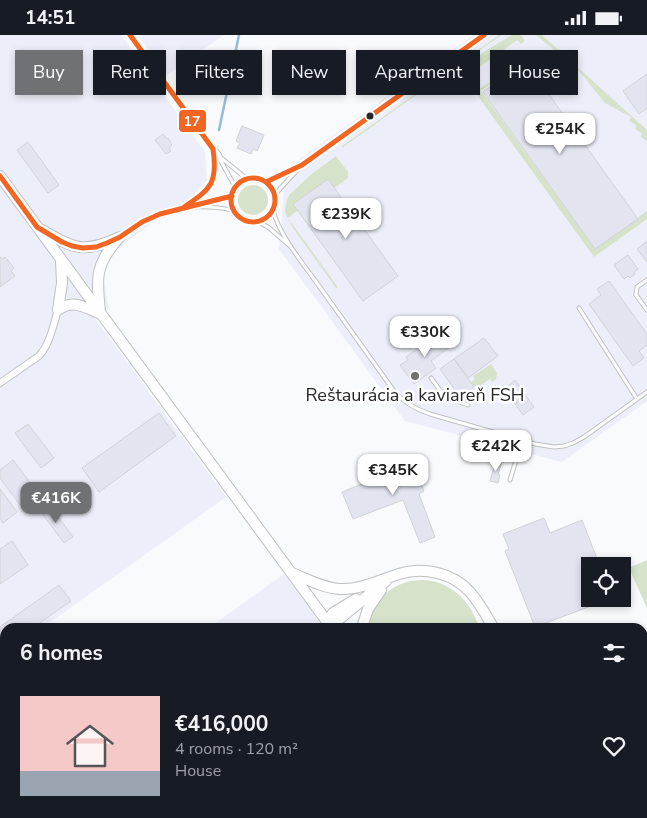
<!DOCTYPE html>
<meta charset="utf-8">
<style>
:root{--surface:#171b24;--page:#20242c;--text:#f1f3f6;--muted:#9ea1a6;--accent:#707174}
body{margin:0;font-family:"Nunito Sans",sans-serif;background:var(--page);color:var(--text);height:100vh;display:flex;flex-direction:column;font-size:19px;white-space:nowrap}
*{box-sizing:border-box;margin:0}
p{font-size:16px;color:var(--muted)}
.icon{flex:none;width:28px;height:28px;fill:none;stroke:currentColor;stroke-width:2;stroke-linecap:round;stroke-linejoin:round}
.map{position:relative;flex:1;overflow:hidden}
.panel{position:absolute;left:0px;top:588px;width:648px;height:196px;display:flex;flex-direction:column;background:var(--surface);border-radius:15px 15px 0 0;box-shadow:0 2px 8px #0003}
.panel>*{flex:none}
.top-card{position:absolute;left:15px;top:15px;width:618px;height:45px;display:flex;gap:10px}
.fabs{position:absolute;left:581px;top:522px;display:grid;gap:10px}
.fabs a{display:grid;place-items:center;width:50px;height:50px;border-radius:0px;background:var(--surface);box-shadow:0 2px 8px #0003;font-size:25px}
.price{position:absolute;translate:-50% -42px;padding:0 11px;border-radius:10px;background:#fff;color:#222;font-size:16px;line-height:32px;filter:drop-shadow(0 1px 2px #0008)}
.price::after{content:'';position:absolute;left:50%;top:30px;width:15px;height:11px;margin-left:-8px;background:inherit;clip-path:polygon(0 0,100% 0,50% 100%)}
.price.current{background:var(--accent);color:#fff}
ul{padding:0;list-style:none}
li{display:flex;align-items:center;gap:15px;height:125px;padding:0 20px}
li span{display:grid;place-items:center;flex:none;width:140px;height:100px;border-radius:0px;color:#555}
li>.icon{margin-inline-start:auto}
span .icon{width:60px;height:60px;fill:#fffc;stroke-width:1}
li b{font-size:21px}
h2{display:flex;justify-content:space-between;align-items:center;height:60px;padding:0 20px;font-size:21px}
.pill{padding:0 18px;border-radius:0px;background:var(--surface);box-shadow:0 2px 8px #0003;font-size:18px;line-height:45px}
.pill.current{background:var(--accent);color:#fff}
.status{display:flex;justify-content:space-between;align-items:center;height:35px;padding:0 25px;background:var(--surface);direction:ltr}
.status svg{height:14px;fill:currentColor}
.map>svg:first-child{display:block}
.built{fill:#eceff9}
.green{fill:#d6e3ca}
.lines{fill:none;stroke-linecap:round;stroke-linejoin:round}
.stream{stroke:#96bcd5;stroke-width:2.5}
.building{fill:#e2e5f0;stroke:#d1d2d5}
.service-casing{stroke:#bfc0c2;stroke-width:5}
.minor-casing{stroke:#bfc0c2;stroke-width:8}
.primary-casing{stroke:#bfc0c2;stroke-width:12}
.service{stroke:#fefeff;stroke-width:3}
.minor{stroke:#fefeff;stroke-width:6}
.primary{stroke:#fefeff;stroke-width:10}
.bus-1-casing{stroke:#fff;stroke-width:9}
.bus-1{stroke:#f26522;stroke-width:5}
.bus-dot{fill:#27272a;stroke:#fff;stroke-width:2}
.poi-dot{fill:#707174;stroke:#fff;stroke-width:2}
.labels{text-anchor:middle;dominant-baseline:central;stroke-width:5;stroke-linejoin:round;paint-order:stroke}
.poi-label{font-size:18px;fill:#27272a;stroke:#fff}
.line-badge{stroke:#fff;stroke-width:2}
.badge-label{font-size:14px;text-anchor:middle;font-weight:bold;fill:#fff}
</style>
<div class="status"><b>14:51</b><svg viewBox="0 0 49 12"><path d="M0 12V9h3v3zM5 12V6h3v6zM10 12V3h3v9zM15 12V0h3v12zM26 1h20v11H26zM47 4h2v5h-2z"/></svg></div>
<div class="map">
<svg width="647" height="783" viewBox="0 0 647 783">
<rect width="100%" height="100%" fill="#f9fafd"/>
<!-- built -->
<path class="built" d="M0 0H121L205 117 207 145 187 167 145 193 106 223 103 241 109 274 96 285 226 462 45 591V592H5V716L0 718Z
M138 0H224L167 40Z
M474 0H647V366L562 427 405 386 279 214 286 134Z
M284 539 325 592H210Z
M99 779H302L295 783H103Z"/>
<!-- green -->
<path class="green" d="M499 0H502L465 25 342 113V111Z
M512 0H521L525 6 521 9 517 5 467 41 477 55 489 48 490 49 481 56 595 214 647 176V184L594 222 459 35 487 15Z
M536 0H542L647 95V106L641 102 642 98 635 94 636 90 629 86 631 82 605 68 579 36Z
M336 121 348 137V143L334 153 328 144 293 169 298 175 288 183 337 251V254L295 196 286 180 285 175 287 165 290 159 313 138Z
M238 165a15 15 0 1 1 30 0a15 15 0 1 1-30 0Z
M491 329 497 338 496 344 492 347 490 344 478 352 476 351 474 352 471 347 475 344 473 341Z
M647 525V573L629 533Z
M423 545C451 546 471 567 479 592H368C374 564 393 545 423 545Z"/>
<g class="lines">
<!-- stream -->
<path class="stream" d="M219 95 239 0"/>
</g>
<!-- building -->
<path class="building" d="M525 26 638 184 595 214 483 57Z
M647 39V73L639 79 623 56Z
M28 49 33 55 26 60 21 54Z
M242 91 264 100 257 116 253 114 251 119 237 113 240 108 236 106Z
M163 99 167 104 168 103 172 110 169 113 171 116 166 119 155 105Z
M28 107 59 150 48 158 17 115Z
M328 144 398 241 363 266 293 169Z
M647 206V227L637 214Z
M628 220 638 234 634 237 635 239 630 243 628 241 624 244 614 230Z
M0 222 3 224 5 222 14 233 11 236 15 241 0 252Z
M609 246 647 299V310L639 316 644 323 633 331 589 269 601 260 597 254Z
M441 297 451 311 431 326 436 333 414 349 400 330 408 325 406 322Z
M484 303 498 321 468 343 454 324Z
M454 324 474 352 460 362 440 334Z
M515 345 526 361 515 369 504 354Z
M526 361 534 372 523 380 515 369Z
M159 378 176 401 99 457 82 433Z
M28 389 54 423 41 433 15 398Z
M410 421 424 456 419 459 435 502 420 508 403 465 353 484 342 457 392 437 389 429Z
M13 425 40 461 23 474 0 443V435Z
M496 425 502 427 498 439 500 440 498 448 490 446Z
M0 454 17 477 3 488 0 483Z
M49 469 73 502 64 508 40 476Z
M544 483 550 498 582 485 600 531H590V535L587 536 590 545V564H598L599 568 535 592 505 516 509 514 503 499Z
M12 506 28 530 0 549V514Z
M59 550 71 566 34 592H5V613L0 617V592Z
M217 779H244L237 783H220Z"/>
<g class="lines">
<!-- service casing -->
<g class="service-casing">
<path id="service" d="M130 0 213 114C220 149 210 155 183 173
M218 121 233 148 234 154
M220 122 247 144
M231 165a22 22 0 1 1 44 0a22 22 0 1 1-44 0Z
M266 147 278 142 302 130 484 0
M275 162 278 156 300 132
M196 171 232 161
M273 175C278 197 300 225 314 244 340 281 367 318 394 356 404 368 415 374 430 379L535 409 554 412 564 411 573 408 584 402 647 357
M258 187 268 192 289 210
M122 201C151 180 174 170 210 172 218 173 226 173 234 176
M647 245 637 252 636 260 647 275
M579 273 637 364
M431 343 445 362 468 370
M510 445 522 405
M0 672 5 677
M107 779 111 783
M204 779 207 783
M286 779 288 783
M129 783 134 779
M257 783 263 779"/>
</g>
<!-- minor casing -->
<g class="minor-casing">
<path id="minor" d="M213 114 218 120
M0 348 39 321C50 309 53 291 58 275"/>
</g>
<!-- primary casing -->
<g class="primary-casing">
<path id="primary" d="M0 141 331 592
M42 195C75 214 84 219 120 202
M58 275 62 248 61 226
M58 275C73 264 84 272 99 278
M100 277C97 244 94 232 117 205
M292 538C307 544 323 553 340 554 360 555 380 545 399 539 423 531 453 538 470 557 479 567 486 580 493 592
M327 587 338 585 386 546
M327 587 333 578 356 564
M362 592 368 574 381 555
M642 625 647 624
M467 779 471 783
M305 783 312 779"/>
</g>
<!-- service -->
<use href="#service" class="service"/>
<!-- minor -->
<use href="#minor" class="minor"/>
<!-- primary -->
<use href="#primary" class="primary"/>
<!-- bus-1 casing -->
<g class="bus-1-casing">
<path id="bus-1" d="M130 0 213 114C218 148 211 154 184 172
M0 141 37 192 62 207 72 211 83 213 96 212 107 208 120 202 142 187 160 179 232 161
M231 165a22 22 0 1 1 44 0a22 22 0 1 1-44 0Z
M266 147 302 130 484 0"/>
</g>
<!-- bus-1 -->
<use href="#bus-1" class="bus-1"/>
</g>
<!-- markers -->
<circle class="bus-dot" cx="370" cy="81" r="4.5"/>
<circle class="poi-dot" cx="415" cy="341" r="5"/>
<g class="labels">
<!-- poi labels -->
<g class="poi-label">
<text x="415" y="360">Reštaurácia a kaviareň FSH</text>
</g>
</g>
<rect class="line-badge" x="178" y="74" width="29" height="24" rx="5" fill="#f26522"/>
<g class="badge-label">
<text x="192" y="91">17</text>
</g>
</svg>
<div class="fabs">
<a><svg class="icon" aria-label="locate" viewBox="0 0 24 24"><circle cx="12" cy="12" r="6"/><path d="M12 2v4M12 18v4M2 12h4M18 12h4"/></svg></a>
</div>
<b class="price" style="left:560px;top:120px">€254K</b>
<b class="price" style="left:346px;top:205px">€239K</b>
<b class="price" style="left:425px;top:323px">€330K</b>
<b class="price" style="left:496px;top:437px">€242K</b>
<b class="price" style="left:393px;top:461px">€345K</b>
<b class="price current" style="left:56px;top:489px">€416K</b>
<div class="top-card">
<a class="pill current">Buy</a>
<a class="pill">Rent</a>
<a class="pill">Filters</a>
<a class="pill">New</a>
<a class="pill">Apartment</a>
<a class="pill">House</a>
</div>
<section class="panel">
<h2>6 homes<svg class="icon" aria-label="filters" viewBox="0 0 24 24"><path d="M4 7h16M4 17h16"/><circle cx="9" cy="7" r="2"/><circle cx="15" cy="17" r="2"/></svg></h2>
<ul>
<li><span style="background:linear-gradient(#f6c9c9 75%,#9aa5b1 0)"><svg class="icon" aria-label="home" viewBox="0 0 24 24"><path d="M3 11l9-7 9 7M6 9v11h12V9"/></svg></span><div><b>€416,000</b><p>4 rooms · 120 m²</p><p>House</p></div><svg class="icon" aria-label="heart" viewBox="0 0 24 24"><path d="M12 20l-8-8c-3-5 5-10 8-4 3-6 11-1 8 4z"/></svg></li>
</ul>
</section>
</div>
